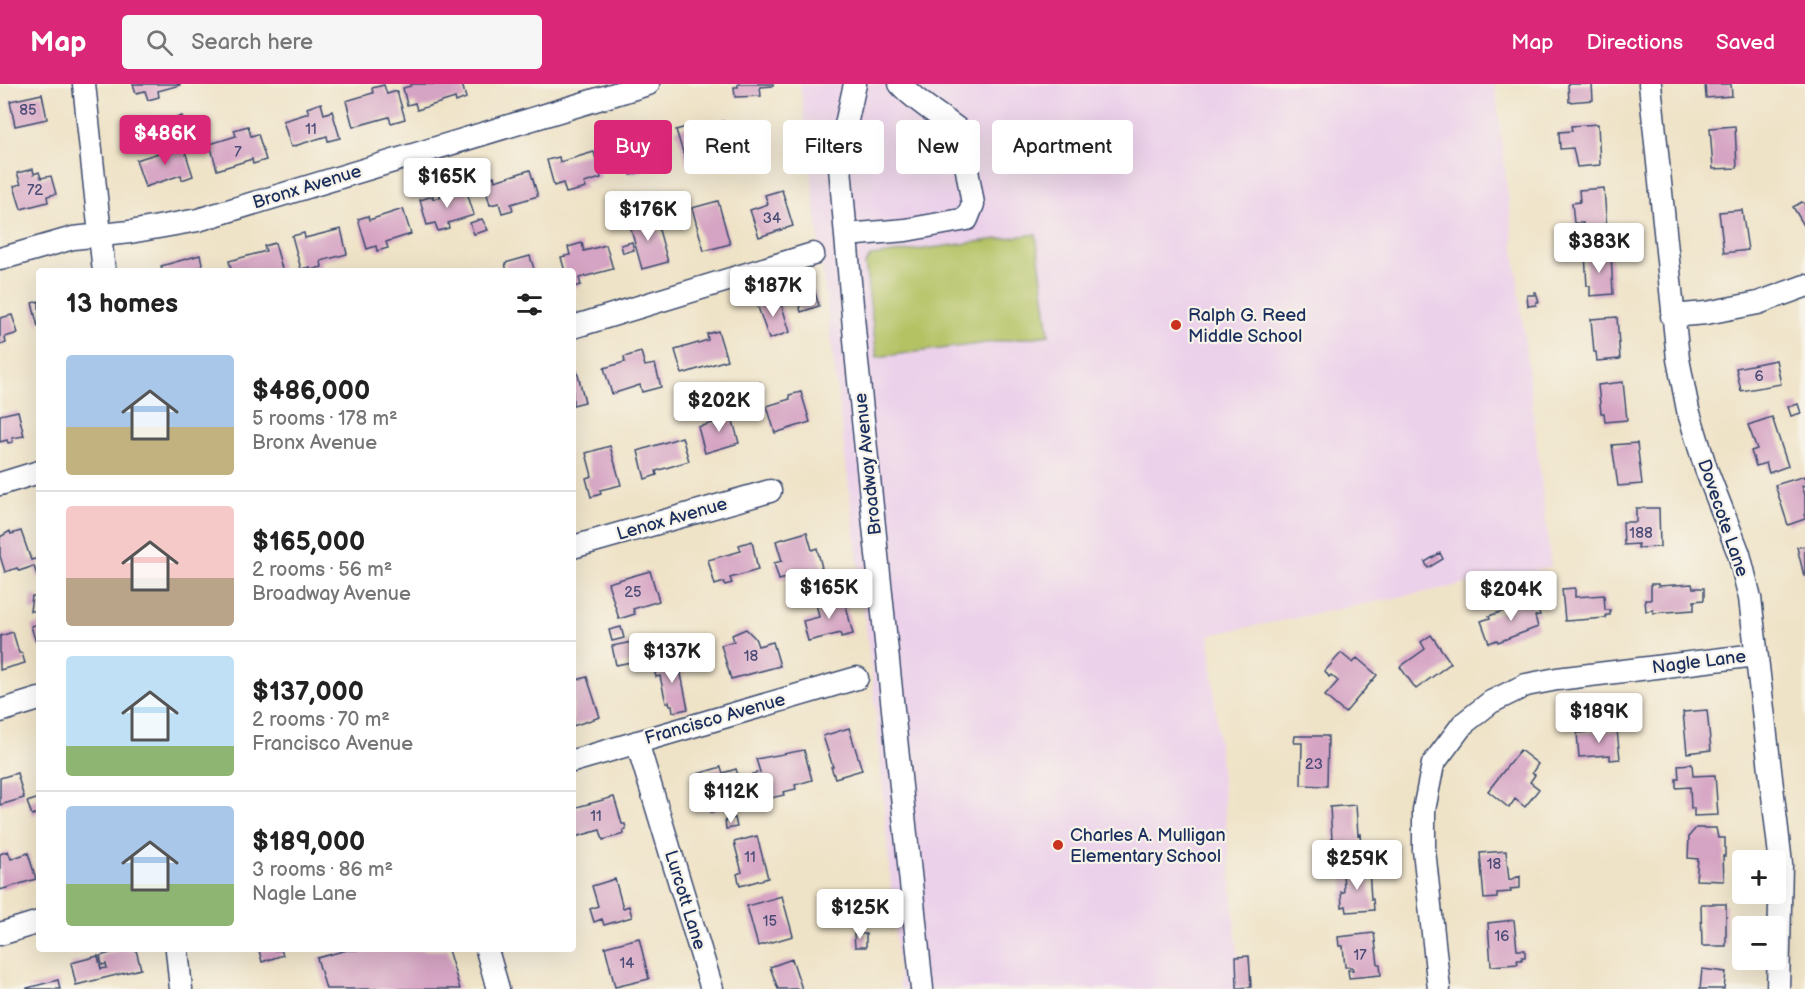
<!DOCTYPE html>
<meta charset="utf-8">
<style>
:root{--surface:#fff;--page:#f6f6f6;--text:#222;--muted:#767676;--line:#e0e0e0;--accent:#db2777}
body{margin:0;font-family:"Balsamiq Sans",sans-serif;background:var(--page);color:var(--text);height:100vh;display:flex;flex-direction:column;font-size:22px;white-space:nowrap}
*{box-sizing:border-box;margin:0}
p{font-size:20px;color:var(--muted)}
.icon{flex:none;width:33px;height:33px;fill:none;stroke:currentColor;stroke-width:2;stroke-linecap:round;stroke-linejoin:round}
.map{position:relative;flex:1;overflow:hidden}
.drawer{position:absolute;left:36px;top:184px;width:540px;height:684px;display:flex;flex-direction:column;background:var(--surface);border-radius:6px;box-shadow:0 6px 24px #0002}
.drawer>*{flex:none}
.hud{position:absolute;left:594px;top:36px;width:570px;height:54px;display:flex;gap:12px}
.controls{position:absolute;left:1732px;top:766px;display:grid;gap:12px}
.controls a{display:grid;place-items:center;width:54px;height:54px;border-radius:6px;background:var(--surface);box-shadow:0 6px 24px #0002;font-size:30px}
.price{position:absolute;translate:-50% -51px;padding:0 14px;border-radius:6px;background:#fff;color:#222;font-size:20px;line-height:39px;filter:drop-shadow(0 2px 3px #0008)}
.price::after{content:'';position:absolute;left:50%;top:36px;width:18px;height:14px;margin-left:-9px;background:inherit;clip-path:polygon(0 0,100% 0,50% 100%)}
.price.selected{background:var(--accent);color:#fff}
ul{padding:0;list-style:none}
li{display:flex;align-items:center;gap:18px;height:150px;padding:0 30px}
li+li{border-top:2px solid var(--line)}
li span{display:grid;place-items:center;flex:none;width:168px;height:120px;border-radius:6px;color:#555}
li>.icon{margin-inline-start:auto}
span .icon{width:72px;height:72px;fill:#fffc;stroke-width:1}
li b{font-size:26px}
h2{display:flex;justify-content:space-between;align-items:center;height:72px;padding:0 30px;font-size:26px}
.tag{padding:0 21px;border-radius:6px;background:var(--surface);box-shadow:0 6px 24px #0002;font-size:21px;line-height:54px}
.tag.selected{background:var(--accent);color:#fff}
header{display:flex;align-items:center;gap:36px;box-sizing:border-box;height:84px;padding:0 30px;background:var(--accent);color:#fff}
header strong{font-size:28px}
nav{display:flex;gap:33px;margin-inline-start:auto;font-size:21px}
.search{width:420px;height:54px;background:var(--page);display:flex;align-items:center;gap:15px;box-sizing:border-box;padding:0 21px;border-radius:6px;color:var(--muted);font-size:22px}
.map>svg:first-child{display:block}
.built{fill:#ecd1ea}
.green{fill:#b4c264;stroke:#687861;stroke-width:1.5}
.building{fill:#d5a3c3}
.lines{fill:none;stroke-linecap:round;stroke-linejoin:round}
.minor-casing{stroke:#3b4a6e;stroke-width:25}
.minor{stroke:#fff;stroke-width:22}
.poi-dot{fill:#c8321e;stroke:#f7f3e8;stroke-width:2}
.labels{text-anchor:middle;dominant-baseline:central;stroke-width:4.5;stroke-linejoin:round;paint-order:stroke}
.number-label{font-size:15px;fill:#4a4c77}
.street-label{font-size:18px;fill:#1b2f5e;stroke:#f7f3e8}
.poi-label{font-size:18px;fill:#1b2f5e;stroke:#f7f3e8;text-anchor:start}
</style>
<header>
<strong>Map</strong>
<div class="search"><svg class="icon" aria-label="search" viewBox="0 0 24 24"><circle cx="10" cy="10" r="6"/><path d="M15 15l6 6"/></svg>Search here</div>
<nav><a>Map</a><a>Directions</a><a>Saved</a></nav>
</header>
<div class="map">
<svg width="1805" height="905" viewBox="0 0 1805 905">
<rect width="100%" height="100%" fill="#f7f3e8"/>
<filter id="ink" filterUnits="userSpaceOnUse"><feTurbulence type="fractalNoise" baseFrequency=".0167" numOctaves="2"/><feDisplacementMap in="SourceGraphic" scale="12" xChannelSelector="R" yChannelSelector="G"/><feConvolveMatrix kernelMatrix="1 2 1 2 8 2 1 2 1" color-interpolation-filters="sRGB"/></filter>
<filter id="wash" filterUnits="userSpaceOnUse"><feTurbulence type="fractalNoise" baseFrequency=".008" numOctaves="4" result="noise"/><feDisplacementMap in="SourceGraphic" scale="24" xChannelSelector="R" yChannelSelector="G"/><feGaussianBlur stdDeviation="1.35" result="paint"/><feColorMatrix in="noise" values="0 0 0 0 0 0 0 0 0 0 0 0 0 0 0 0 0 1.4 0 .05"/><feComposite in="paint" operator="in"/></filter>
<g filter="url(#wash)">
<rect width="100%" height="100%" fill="#efe3c7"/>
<!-- built -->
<path class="built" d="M800 0H1495L1551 483 1209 551 1241 905H900L875 618Z"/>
<!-- green -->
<path class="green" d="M1036 150 1049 251 877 273 865 180 871 172Z"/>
<g id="blocks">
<!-- building -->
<path class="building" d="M133 0H180V1L158 7 159 13 148 16 145 7 136 9Z
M411 0H462L466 14 456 18 455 14 417 26 415 19 407 21 403 4 411 2Z
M738 0H773V2L760 3 761 12 735 13 734 3H738Z
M1568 0H1592L1593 16 1569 18Z
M1705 0H1731L1732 12 1706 14Z
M384 1 387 10 397 7 405 35 391 39 389 33 353 43 346 17 373 9 372 4Z
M42 10 47 35 15 42 10 17Z
M321 19 324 30 332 27 340 54 328 57 327 52 291 63 283 37 309 29 307 24Z
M182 32 186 43 171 47 167 37Z
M723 37 731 63 705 71 706 76 687 81 676 46 686 43 688 48Z
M1598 40 1600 81 1577 83 1573 64 1560 65 1559 48 1572 47 1571 42Z
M248 42 251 52 258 50 266 76 253 80 252 75 217 86 210 60 236 52 234 46Z
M1735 42 1737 84 1713 85 1710 44Z
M657 48 666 74 640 83 642 87 631 91 628 80 619 83 611 57 622 54 624 59Z
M173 59 176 66 184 64 193 92 182 96 181 91 145 103 136 76 162 68 160 63Z
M594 68 601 94 584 99 586 104 566 109 563 99 554 102 547 76 559 73 560 78Z
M33 85 34 90 39 88 41 94 51 92 56 110 47 112 48 118 21 125 14 102 21 100 17 89Z
M530 86 538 112 511 120 513 126 502 129 499 119 490 121 483 96 494 92 495 97Z
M1604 104 1607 146 1583 148V139H1574L1572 119 1580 118 1579 106Z
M466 105 474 131 448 139 449 144 438 147 435 139 427 141 420 116 433 112V115L441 113 440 111 447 109 448 111Z
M782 106 793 142 759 153 750 126 768 120 765 111Z
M718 117 730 160 704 167 692 124Z
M1802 118 1805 120V143L1793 123Z
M403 125 411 150 386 158 388 164 377 167 376 162 367 165 358 135 368 132 369 136Z
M1742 126 1748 166 1724 169 1719 128Z
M649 129 651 136 656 135 668 178 642 185 630 142 634 141 632 134Z
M482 135 488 146 474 150 470 139Z
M341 145 347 170 321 177 322 183 311 186 310 183 301 185 292 152 304 149 305 154Z
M632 158 634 166 623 169 621 161Z
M275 159 283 188H232L229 177 266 167 264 162Z
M582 159 584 167 606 161 613 185 579 194 581 201 573 203V188H565L561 173 570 171 568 163Z
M1611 169 1613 210 1590 212V202H1587L1585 170Z
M200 171 204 188H163L161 182Z
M530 172 535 188H507L505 179Z
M814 205 819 222 801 228 796 210Z
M1534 208H1536L1539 218H1536V221L1528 222 1527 211H1534Z
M779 213 790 248 769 255 756 217 764 215 765 218Z
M39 217V243H38L32 219Z
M12 231 18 249 5 253 6 259 0 261V234Z
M1617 233 1620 275 1597 277 1596 268H1594L1591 235Z
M718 247 727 276 682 290 675 266 708 256 707 250Z
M641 268 645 282 655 280 661 303 642 308 640 301 612 310 604 284 625 278 624 273Z
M1776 276 1781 300 1741 307 1736 284Z
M577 287 585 318 573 321V288Z
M760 298 763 309 747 314 743 303Z
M1623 298 1627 336 1605 338 1604 329H1601L1598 301Z
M801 308 810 338 775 349 767 322 790 315 789 311Z
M1798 320 1801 329 1791 332 1788 323Z
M725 326 728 335 732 333 739 359 705 369 698 343 717 338 714 329Z
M18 327 24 352 12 354 13 358 8 359 7 356 0 358V331Z
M1772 333 1788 382 1769 389 1766 379 1756 382 1751 367 1757 365 1748 341Z
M682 353 689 377 656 387 657 391 645 395 638 367Z
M1637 359 1642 400 1618 402 1612 361Z
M610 362 621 401 600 406 601 410 591 413 586 394 592 392 586 369Z
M1805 392V401L1802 402 1805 411V435L1788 441 1775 401Z
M1636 424H1659L1660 463 1638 464V460L1624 461 1623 438H1636Z
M10 447 11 450 21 447 31 476 39 474V498L34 482 19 487 17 484 5 488 0 472V453Z
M807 448 812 466 817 464 822 484 779 496 774 479 782 477 776 457Z
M752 457 758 486 730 494 732 499 725 501 724 498 715 501 708 476 741 467 739 461Z
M1805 462V492H1804L1797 463Z
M1440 469 1443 475 1428 484 1425 478Z
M650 487 659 517 633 525 635 530 619 535 608 499Z
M1651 500H1658V502L1692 500 1693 504H1704V516L1694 517V526L1653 529V526L1646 527 1645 516H1651Z
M1575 504V513L1604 511 1605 526H1610V531H1606V534L1565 537 1562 505Z
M1526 511 1533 528 1538 526 1540 531 1535 532 1538 543 1498 558 1497 556 1489 559 1481 537 1490 534 1489 532 1518 522 1515 515Z
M32 512H39V527H30Z
M838 514H844L853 550 841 553V549L808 557 803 537 819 533 816 519Z
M39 540V562H37L31 542Z
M621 543 624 554 612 557 609 546Z
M746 545 755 554 758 562 773 558 780 582 731 595 721 561 734 557 732 551Z
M13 548 19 569H22L25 579 0 586V552Z
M1431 551 1451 579 1416 605 1400 583 1425 565 1421 558Z
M632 558 636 577 616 581 612 562Z
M1341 569 1353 579 1357 574 1377 591 1345 629 1325 612 1338 597 1331 591 1329 593 1325 587Z
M678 575 688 625 673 628 672 621H670L669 618 666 619 660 592 656 593 653 580Z
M587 593 600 633 573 642V597Z
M1707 626 1711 666 1687 669 1683 628Z
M849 644 862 686 835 694 831 683H833L823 652Z
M1617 646 1620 675 1610 676V671L1579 673 1577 649Z
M1295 652H1328L1327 702 1301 701 1302 659H1294Z
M804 666 812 696 795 701 796 705 783 708 784 711 767 715 763 706 756 707 752 690 760 688 756 675Z
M1520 666 1538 680 1532 689 1535 691 1530 698 1539 705 1525 723 1515 715 1509 724 1488 707Z
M1692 680 1693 692 1715 691 1718 731 1694 732V724H1691L1690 703 1676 704V695H1679L1678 681Z
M721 683 723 689 736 685 746 717 711 728 703 699 697 701 694 691Z
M17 689 24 714 0 721V694Z
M614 713 622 740H625L626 745 623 746 624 750 603 756 600 746 575 753 573 724Z
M39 714V729L32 731 27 718Z
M1356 721 1358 751 1360 750 1361 762 1334 764V755H1332L1330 723Z
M735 734 737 743 726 745 725 736Z
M1696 744H1716L1718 754H1725V772H1723L1724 797 1696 796 1698 775 1688 774 1689 752Z
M757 752 768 794 740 802 737 790 742 788 734 758Z
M8 767 11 775 28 769 36 795 0 806V770Z
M1506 767 1509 796 1520 792V804L1510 805 1511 808 1497 809V814L1484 815 1480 769Z
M1369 785 1371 815H1373L1374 826 1347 828 1346 822 1342 823 1341 808H1344L1343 787Z
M615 795 623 824 629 822 632 833 604 841 602 835 594 838 590 825 598 822 592 802Z
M782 812 793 852 758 862 747 822Z
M1701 820H1726V862H1702Z
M1514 836 1517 866H1525V873H1522V876H1517L1518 880 1491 882 1488 839Z
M1374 849 1378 880H1380L1381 891 1349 894 1348 886H1353L1352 883H1345L1343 862H1339L1338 853Z
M854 850H866V863H855Z
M639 854 649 895 615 903 605 863Z
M121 866H136L141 885 76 901 71 879 98 872 101 885 107 884 106 880 102 881 100 872Z
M259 866H281L283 871 262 878Z
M347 866H448L460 905H326L317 874Z
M1249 872 1251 903 1237 904 1236 873Z
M792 875 802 905H778L770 883Z
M1702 885 1726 888 1724 905H1700Z
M58 896 60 905H27V904Z"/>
</g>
</g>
<g filter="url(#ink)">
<use href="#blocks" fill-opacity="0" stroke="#3b4a6e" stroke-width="1.5"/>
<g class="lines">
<!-- minor casing -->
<g class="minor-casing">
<path id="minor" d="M84 0 104 188
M855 0 839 72 857 278 922 905
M1650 0 1678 275 1688 326 1706 385 1739 470 1750 514 1781 780 1778 905
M846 151 906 146 967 135 973 120 960 47C940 31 917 19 900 0
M0 175 73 154 130 148 198 136 648 0
M1672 232 1706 229 1758 219 1805 202
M573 243 813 170
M0 400 39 388
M573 463 770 407
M0 627 39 615
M637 658 712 905
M573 677 857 594
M0 850 39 838
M177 866 181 905
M487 866 498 905
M1439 905 1424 766V726L1433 680 1463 640 1491 618 1526 601 1557 595 1756 571"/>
</g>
<!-- minor -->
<use href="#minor" class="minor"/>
</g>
</g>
<!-- markers -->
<g class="poi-dot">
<circle cx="1176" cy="241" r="6"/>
<circle cx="1058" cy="761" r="6"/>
</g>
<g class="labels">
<!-- number labels -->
<g class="number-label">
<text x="28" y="26">85</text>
<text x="311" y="45">11</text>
<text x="238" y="68">7</text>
<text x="35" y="106">72</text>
<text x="772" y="134">34</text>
<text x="1759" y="292">6</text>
<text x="1641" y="449">188</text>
<text x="633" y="508">25</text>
<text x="751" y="572">18</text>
<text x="1314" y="680">23</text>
<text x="596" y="732">11</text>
<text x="750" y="773">11</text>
<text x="1494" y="780">18</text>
<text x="770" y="837">15</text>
<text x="1502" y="852">16</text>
<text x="1360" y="871">17</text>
<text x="627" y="879">14</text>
</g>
<!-- street labels -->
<g class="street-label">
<text transform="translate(307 103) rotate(-17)">Bronx Avenue</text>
<text transform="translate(868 380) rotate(-96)">Broadway Avenue</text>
<text transform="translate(1723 434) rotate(71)">Dovecote Lane</text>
<text transform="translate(672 435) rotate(-16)">Lenox Avenue</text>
<text transform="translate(1699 578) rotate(-7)">Nagle Lane</text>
<text transform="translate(715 635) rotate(-16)">Francisco Avenue</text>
<text transform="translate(685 816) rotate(73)">Lurcott Lane</text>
</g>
<!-- poi labels -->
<g class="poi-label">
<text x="1188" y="231">Ralph G. Reed<tspan x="1188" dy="21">Middle School</tspan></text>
<text x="1070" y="751">Charles A. Mulligan<tspan x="1070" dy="21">Elementary School</tspan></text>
</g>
</g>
</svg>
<div class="controls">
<a>+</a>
<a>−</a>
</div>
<b class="price selected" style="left:165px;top:82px">$486K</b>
<b class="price" style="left:447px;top:125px">$165K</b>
<b class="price" style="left:648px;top:158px">$176K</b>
<b class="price" style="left:1599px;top:190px">$383K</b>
<b class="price" style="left:773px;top:234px">$187K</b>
<b class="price" style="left:719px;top:349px">$202K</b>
<b class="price" style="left:829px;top:536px">$165K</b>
<b class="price" style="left:1511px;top:538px">$204K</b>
<b class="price" style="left:672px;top:600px">$137K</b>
<b class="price" style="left:1599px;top:660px">$189K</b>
<b class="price" style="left:731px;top:740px">$112K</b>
<b class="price" style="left:1357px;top:807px">$259K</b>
<b class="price" style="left:860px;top:856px">$125K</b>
<div class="hud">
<a class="tag selected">Buy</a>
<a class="tag">Rent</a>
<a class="tag">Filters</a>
<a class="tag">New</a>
<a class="tag">Apartment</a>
</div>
<section class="drawer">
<h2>13 homes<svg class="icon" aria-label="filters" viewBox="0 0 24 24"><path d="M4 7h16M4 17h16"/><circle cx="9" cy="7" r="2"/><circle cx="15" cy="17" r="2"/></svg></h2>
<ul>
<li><span style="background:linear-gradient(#a9c7e8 60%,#c2b280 0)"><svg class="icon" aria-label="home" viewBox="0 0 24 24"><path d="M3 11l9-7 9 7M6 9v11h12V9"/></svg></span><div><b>$486,000</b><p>5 rooms · 178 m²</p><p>Bronx Avenue</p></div></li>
<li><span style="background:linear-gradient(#f6c9c9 60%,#b9a48a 0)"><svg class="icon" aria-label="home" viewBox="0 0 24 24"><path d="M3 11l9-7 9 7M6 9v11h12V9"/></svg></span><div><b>$165,000</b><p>2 rooms · 56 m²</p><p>Broadway Avenue</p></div></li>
<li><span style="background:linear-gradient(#bfe0f5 75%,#8fb573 0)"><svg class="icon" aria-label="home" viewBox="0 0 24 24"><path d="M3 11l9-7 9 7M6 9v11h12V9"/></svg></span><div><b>$137,000</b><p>2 rooms · 70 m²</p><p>Francisco Avenue</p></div></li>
<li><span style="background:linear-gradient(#a9c7e8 65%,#8fb573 0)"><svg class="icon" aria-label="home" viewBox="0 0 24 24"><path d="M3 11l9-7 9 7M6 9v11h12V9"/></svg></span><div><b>$189,000</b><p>3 rooms · 86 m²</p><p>Nagle Lane</p></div></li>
</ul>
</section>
</div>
